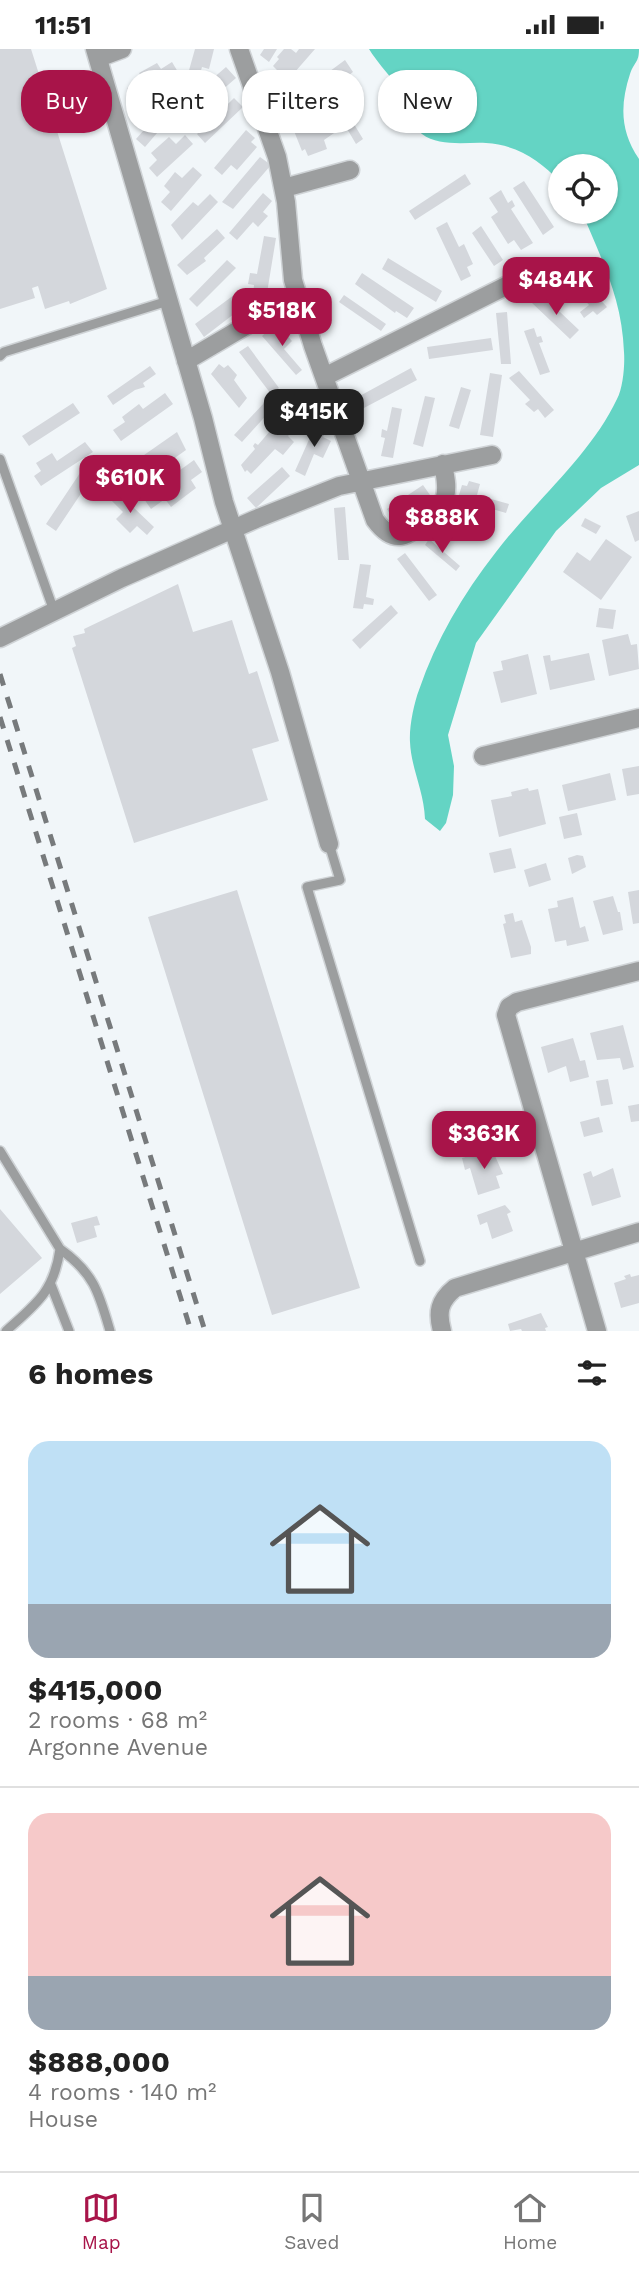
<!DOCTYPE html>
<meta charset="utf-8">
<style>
:root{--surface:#fff;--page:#f6f6f6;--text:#222;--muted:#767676;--line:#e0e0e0;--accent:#a81449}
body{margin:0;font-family:"Work Sans",sans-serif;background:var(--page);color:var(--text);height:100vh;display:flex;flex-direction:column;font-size:26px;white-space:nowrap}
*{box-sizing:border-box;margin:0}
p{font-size:23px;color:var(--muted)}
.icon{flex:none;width:38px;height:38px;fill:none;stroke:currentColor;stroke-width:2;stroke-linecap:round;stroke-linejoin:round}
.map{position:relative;height:1282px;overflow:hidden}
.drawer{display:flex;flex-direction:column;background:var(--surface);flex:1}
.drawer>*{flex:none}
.top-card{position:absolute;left:21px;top:21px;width:598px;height:63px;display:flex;gap:14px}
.buttons{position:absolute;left:548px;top:105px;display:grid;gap:14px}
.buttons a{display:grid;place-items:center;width:70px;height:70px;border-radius:50%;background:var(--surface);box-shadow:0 2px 5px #0004;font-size:35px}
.price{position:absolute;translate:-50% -60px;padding:0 16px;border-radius:14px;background:var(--accent);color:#fff;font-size:23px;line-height:46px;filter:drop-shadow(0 2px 4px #0008)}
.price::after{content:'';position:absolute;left:50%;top:42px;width:21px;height:16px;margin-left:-10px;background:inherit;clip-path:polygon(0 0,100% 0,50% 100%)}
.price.on{background:#222;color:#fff}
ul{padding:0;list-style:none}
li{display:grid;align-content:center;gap:14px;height:371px;padding:0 28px}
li+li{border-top:2px solid var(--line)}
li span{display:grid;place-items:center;height:217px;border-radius:21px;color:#555}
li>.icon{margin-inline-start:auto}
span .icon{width:126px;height:126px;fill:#fffc;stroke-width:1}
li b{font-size:30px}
h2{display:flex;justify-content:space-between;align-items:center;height:84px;padding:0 28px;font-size:30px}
.pill{padding:0 24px;border-radius:28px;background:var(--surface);box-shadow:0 2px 5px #0004;font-size:24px;line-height:63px}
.pill.on{background:var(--accent);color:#fff}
.status{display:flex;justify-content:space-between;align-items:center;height:49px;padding:0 35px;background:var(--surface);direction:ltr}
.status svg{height:19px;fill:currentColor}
.dock{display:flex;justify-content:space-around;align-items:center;height:98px;border-top:2px solid var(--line);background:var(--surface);font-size:19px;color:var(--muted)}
.dock a{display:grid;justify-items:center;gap:4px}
.dock .on{color:var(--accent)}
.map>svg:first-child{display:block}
.water{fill:#64d4c4}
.building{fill:#d4d7dc}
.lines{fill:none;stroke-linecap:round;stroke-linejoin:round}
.lane-casing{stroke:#cfd3d6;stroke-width:12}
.street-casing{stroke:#cfd3d6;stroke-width:21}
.lane{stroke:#9c9e9f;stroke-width:9}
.street{stroke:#9c9e9f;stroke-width:18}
.rail{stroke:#777a7c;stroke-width:5;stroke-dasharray:12 12;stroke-linecap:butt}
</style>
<div class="status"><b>11:51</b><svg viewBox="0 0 49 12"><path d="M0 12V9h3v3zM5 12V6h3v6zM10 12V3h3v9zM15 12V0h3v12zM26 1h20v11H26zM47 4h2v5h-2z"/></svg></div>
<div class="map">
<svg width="639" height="1282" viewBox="0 0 639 1282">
<rect width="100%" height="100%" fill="#f1f6f9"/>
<!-- water -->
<path class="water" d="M369 0H639C639 14 634 13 630 25 620 56 620 82 639 110V416L601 439 556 482 476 594 448 686 454 717 453 746 446 774 440 782 425 770C424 742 411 719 410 693 409 678 414 654 419 641 436 591 463 545 496 503 534 453 590 407 617 350 623 339 625 316 624 303 622 249 602 212 582 163H606V117H560V133C540 111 517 96 486 94 466 93 439 98 422 85 404 71 407 51 395 34 386 22 377 13 369 0Z"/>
<!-- building -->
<path class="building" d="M0 0H31L107 240 70 255 69 252 45 260 38 237 32 239 35 249 0 260Z
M195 0H214L209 20 202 18 197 35 186 32Z
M264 0H277L269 13 260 6Z
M284 0H291L296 4 299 0H315L281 39 271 30 278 22 273 17 279 10 277 8Z
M345 11 353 23 307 57 299 45Z
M172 13 178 23 134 50 127 39 143 30 139 24 157 14 161 20Z
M226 18 236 29 198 62 188 51Z
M337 47 363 90 356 95 330 51Z
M173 48 182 55 145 98 136 90Z
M234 49 243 58 205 94 197 85Z
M330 63 337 82 324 91 327 100 308 107 305 100 302 102 292 77Z
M246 81 255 89 251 93 257 98 237 121 231 116 222 126 214 119Z
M185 86 193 95 157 128 149 119 157 111 151 104 169 88 176 95Z
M260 108 271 116 233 160 222 153Z
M193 118 202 126 171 162 161 153 170 143 164 137 175 123 182 129Z
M465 125 471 135 415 171 409 162Z
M524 132 554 178 543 186 513 139Z
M501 141 508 154 512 151 515 157 511 160 533 194 521 201 514 191 508 195 491 168 498 163 489 149Z
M263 144 272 152 263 163 268 167 258 178 253 173 237 191 229 184Z
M210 145 218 153 182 191 171 176 193 153 198 157Z
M447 173 459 198 464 195 473 215 467 218 471 227 461 232 436 179Z
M481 177 503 211 494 217 472 184Z
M217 180 225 189 204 209 206 212 187 226 177 216Z
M264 187 276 189 266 250 253 247 254 236 248 235 250 224 257 225Z
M388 209 442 242 436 253 382 220Z
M227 211 236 219 197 258 189 250Z
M564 211 607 258 597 266 593 262 584 269 580 263 589 256 557 219Z
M362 224 414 259 407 269 396 262 395 264 355 235Z
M238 243 247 255 204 288 195 275Z
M541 245 579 281 570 290 532 254Z
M344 246 386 275 381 282 339 253Z
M507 263 511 315H501L496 264Z
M272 278 278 285 282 281 292 292 284 300 302 321 296 326 262 287Z
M534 279 537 288 541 287 543 293 539 294 550 323 540 326 524 282Z
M491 289 493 301 429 310 427 298Z
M248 297 279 339 271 345 239 303Z
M219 315 224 319 228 316 237 326 234 331 247 349 239 359 211 325Z
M150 317 156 325 143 334 145 338 135 341 113 356 107 347Z
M411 319 417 331 362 360 356 349Z
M519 322 554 361 545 369 538 360 534 363 525 355 530 351 509 329Z
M490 324 502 326 493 388 480 386Z
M461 338 471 341 459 380 449 377Z
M165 344 173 355 121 392 113 381 125 373 122 368 139 355 143 360Z
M425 347 435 349 423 398 413 395Z
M307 348 314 355 301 368 294 361Z
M73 354 80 364 29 397 22 387Z
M264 354 271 361 242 393 234 386Z
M392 358 402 360 393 409 381 407 385 389 381 388 382 380 387 382Z
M287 362 300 373 288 387 294 393 283 406 275 400 251 425 247 421 245 423 241 416 255 400 253 397 255 394 258 396Z
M316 375 327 380 323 388 331 392 323 409 314 405 305 427 295 422Z
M177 383 186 401 169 413 164 406 141 422 134 413Z
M85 393 93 403 41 437 34 427 41 422 36 414 52 404 57 412Z
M194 411 202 423 191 431 196 439 171 458 165 450 151 460 144 450 155 442 151 436 159 430 162 434Z
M282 418 290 427 256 459 247 449Z
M82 421 92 428 56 482 46 475Z
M469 432 480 435 477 446 509 455 506 464 482 457 480 463 474 461 477 451 459 446 462 436 467 437Z
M423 436 430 446 415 457 418 461 413 464 410 459 393 470 387 460Z
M114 440 154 478 147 486 137 477 130 484 116 470 123 463 107 447Z
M345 458 349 511H338L334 459Z
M639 462V491L635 493 626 467Z
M585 469 601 477 596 485 581 477Z
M429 490 460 517 456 522 425 496Z
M606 490 632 508 601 551 563 523 577 503 590 512Z
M405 504 437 546 429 552 397 510Z
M360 515 371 516 366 548 374 550 373 556 364 555 363 560 353 559Z
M178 535 193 583 232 571 249 625 257 622 279 692 252 700 268 751 134 794 72 599 76 597 73 587 85 584 84 580Z
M391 556 398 564 360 600 352 591Z
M599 559 616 561 613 580 596 578Z
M628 585 631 596 637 595 639 620 609 627 602 591Z
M589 604 595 631 550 641 543 607 550 606 551 612Z
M528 605 537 645 501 654 493 623 503 621 501 612Z
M639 717V745L627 747 622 720Z
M610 724 616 751 568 762 562 736Z
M528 739 529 742 538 740 546 775 499 788 491 751 512 747 511 743Z
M577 764 582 786 564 790 559 768Z
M511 799 516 819 494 824 489 804Z
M577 806 583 807 586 818 572 825 568 809Z
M546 814 551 831 529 838 524 821Z
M237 841 360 1239 272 1266 148 868Z
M639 841V874L633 875 628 843Z
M613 847 618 863H620L623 881 603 886 593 852Z
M573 848 580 879 585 877 589 892 567 897 566 891 555 893 548 860 558 858 557 852Z
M513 864 515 873 522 871 531 898V905L511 909 503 875 506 874 504 866Z
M623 976 634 1018 623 1021 620 1009 597 1011 590 984Z
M573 989 580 1012 585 1011 589 1028 570 1033 566 1017 548 1024 541 998Z
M608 1030 613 1055 601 1057 596 1032Z
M639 1055V1072L631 1073 628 1057Z
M599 1068 603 1083 584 1088 580 1073Z
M492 1100 503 1125 496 1127 500 1139 478 1146 470 1119 465 1121 462 1109Z
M613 1119 621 1148 592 1157 583 1125 591 1122 593 1128Z
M505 1156 511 1163 507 1165 513 1182 492 1190 487 1173 480 1176 477 1166Z
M0 1160 42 1209 0 1245Z
M97 1167 100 1176 94 1177 97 1188 77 1194 71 1174Z
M630 1225 631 1228 639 1226V1254L621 1259 614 1234 626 1230 624 1227Z
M541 1264 548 1278 545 1279 546 1282H522L521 1280 510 1282 508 1275Z"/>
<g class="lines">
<!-- lane casing -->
<g class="lane-casing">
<path id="lane" d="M0 307 4 303 168 252
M0 410 54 562
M329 795 340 831 307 838 420 1212
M0 1102 60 1200C54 1243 36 1255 6 1282
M60 1200C94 1224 99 1244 110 1282
M51 1236 69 1282"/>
</g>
<!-- street casing -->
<g class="street-casing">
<path id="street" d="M95 0 203 369 224 453 280 623 329 795
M239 0 277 108 286 153 293 231 313 297 375 471C394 497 408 488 428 469 435 463 442 457 445 448 448 437 445 427 443 415
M98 9 122 0
M284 139 350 121
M186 312 298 246
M324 328 508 236
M0 589 122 529 256 470 339 437 492 406
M483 707 639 669
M442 1282C437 1263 439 1252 455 1239L639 1183
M597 1282 506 966 509 958 517 953 639 922"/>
</g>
<!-- lane -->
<use href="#lane" class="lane"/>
<!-- street -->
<use href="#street" class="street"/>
<!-- rail -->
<path class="rail" d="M0 625 205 1282
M0 668 191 1282"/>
</g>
</svg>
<div class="buttons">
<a><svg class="icon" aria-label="locate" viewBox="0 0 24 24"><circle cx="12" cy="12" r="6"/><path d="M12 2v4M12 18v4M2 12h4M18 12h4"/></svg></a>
</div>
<b class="price" style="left:556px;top:268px">$484K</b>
<b class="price" style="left:282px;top:299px">$518K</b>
<b class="price on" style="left:314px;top:400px">$415K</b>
<b class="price" style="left:130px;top:466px">$610K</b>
<b class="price" style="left:442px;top:506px">$888K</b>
<b class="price" style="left:484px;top:1122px">$363K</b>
<div class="top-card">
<a class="pill on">Buy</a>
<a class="pill">Rent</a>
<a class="pill">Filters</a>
<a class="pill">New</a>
</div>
</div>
<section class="drawer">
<h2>6 homes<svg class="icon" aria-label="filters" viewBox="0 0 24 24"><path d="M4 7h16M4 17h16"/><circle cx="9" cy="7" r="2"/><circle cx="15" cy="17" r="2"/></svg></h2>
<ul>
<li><span style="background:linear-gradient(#bfe0f5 75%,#9aa5b1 0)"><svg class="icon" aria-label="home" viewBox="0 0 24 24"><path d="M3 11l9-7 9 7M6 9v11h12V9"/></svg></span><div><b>$415,000</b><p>2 rooms · 68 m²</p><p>Argonne Avenue</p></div></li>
<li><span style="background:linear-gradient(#f6c9c9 75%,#9aa5b1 0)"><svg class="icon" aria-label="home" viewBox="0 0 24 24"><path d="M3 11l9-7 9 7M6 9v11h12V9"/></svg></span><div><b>$888,000</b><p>4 rooms · 140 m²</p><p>House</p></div></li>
</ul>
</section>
<nav class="dock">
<a class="on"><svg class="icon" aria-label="map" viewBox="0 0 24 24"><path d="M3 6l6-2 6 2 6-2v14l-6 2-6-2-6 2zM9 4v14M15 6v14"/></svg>Map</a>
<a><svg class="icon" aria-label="saved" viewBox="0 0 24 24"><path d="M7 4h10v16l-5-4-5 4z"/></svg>Saved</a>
<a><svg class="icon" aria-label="home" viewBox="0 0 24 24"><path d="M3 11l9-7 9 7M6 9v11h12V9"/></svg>Home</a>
</nav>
